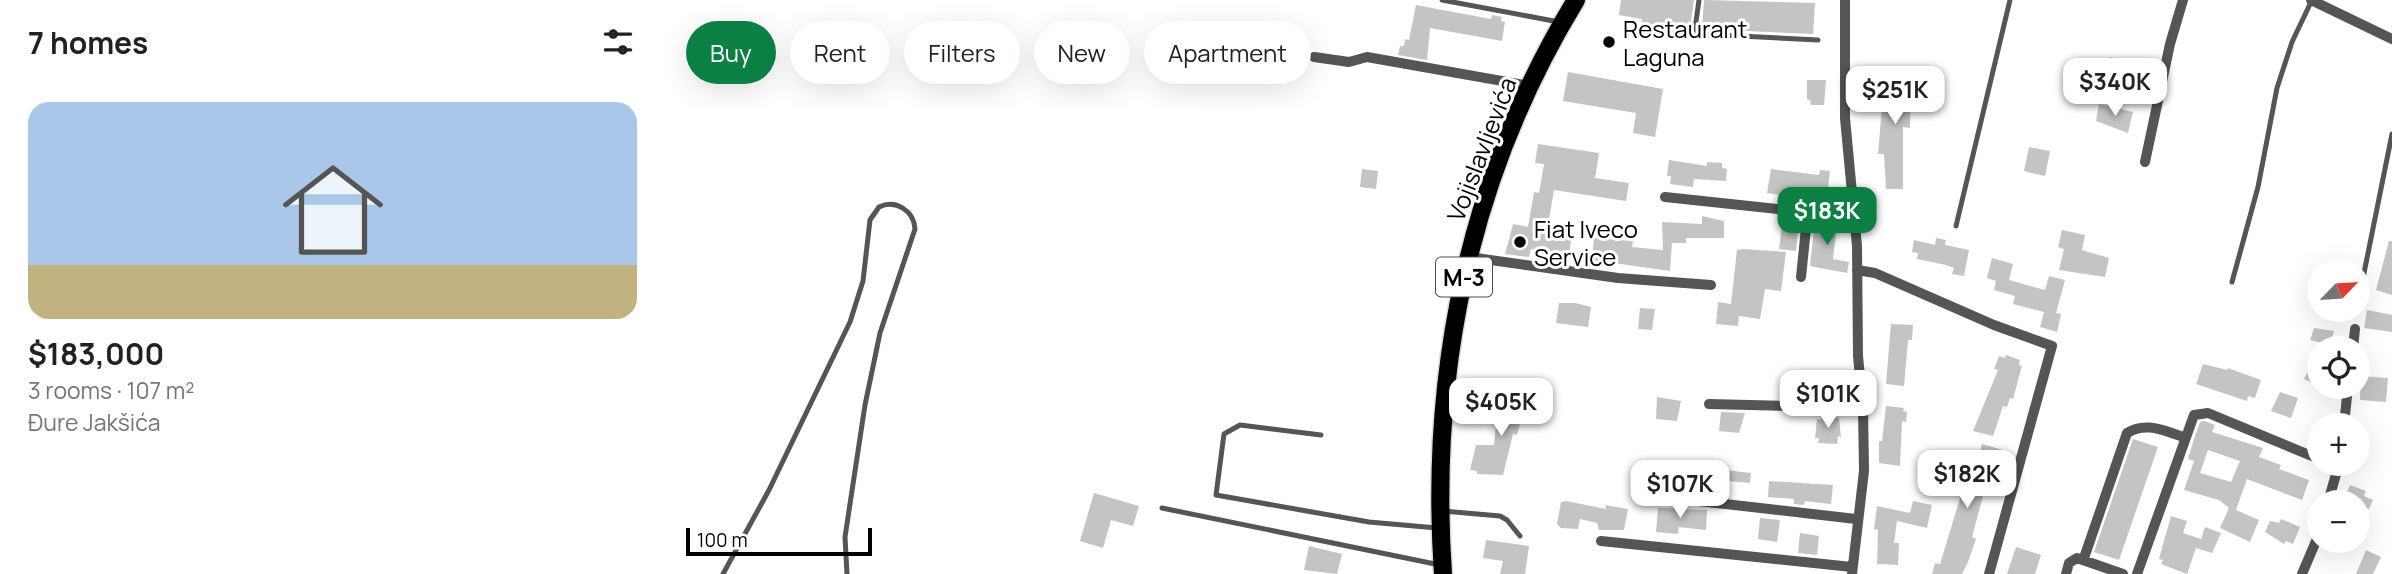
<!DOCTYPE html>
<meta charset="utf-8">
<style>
:root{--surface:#fff;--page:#f6f6f6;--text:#202124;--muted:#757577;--line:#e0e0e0;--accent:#0b8043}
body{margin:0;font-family:Manrope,sans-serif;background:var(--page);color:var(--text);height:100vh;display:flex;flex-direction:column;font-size:26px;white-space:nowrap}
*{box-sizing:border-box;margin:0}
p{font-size:23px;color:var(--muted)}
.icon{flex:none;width:38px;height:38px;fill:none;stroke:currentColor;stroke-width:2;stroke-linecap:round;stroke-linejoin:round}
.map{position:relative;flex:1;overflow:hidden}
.side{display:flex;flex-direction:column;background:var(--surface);width:665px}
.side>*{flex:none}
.banner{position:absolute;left:21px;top:21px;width:665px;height:63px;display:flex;gap:14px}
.needle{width:46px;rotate:65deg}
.tools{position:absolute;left:1642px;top:259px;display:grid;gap:14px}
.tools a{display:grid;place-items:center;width:63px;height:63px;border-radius:50%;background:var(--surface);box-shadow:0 7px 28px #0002;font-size:35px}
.scale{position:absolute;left:21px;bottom:18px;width:186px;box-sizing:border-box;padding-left:7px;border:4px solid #000;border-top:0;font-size:19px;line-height:24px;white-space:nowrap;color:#000;-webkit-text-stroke:5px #fff;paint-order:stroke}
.price{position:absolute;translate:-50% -60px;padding:0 16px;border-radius:14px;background:#fff;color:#222;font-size:23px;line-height:46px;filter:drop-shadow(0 2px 4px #0008)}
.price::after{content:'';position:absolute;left:50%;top:42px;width:21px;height:16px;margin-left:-10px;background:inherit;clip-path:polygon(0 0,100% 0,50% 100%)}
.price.selected{background:var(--accent);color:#fff}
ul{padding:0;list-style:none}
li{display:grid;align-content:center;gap:14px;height:371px;padding:0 28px}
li+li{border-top:2px solid var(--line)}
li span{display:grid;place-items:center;height:217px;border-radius:21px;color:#555}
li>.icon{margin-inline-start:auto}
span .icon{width:126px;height:126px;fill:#fffc;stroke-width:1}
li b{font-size:30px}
h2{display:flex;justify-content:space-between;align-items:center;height:84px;padding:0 28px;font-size:30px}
.tag{padding:0 24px;border-radius:32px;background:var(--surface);box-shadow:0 7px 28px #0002;font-size:24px;line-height:63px}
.tag.selected{background:var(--accent);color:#fff}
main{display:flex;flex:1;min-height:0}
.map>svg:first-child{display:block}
.building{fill:#c4c4c4;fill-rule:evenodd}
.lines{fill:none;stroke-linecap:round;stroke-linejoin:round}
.primary-casing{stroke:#dbdbdb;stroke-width:21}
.lane{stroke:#555;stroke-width:5}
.street{stroke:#555;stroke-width:10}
.primary{stroke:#000;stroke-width:18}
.poi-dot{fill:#000;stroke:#fff;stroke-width:2.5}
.labels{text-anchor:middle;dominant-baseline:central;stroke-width:6;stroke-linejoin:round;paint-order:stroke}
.shield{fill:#fff;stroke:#4c4c4c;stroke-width:2}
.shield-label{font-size:23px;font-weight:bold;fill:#000}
.poi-label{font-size:24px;fill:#000;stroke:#fff;text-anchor:start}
.street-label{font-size:24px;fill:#000;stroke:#fff}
</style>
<main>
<section class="side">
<h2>7 homes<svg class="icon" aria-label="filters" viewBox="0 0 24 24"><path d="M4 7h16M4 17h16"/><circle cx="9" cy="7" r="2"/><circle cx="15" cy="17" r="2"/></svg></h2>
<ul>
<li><span style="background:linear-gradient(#a9c7e8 75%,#c2b280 0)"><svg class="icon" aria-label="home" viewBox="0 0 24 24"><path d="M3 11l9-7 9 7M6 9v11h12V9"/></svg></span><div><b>$183,000</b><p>3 rooms · 107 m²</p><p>Đure Jakšića</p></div></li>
</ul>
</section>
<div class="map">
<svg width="1727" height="574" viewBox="0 0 1727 574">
<rect width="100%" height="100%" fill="#fff"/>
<!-- building -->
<path class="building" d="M956 0H1029L1025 29H1020V36L976 29 977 19 954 15Z
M1039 0 1150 3 1148 34 1037 29Z
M751 5 826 19 827 15 837 17 836 21 840 22 837 41 765 28 762 60 733 55 735 46H739L740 39 744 40Z
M616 47 637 53 631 71 611 65Z
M1445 57 1480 66 1475 86 1437 72 1440 61 1444 62Z
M903 72 998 89 990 137 968 133 971 113 898 101Z
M1220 72 1246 74 1245 128 1238 127V189H1221L1219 154H1213Z
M1142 80H1161L1159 105H1146L1145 100 1142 99Z
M1434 104 1468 112 1463 133 1431 121Z
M873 144 934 153 930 178 964 183 961 201 889 190 882 231 907 235 904 255 866 249 864 257 840 254 848 224 863 227 869 192 874 193 879 164 870 163Z
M1364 147 1385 151 1380 176 1359 171Z
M1004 160 1042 166V162L1057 163V168L1062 169 1061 181 1029 179 1028 187 1005 184 1006 176H1002Z
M697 169 713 171 711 189 695 187Z
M1106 169 1154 175 1155 170 1165 171 1163 188 1150 187 1148 200 1102 193Z
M1173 214 1168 259 1184 262 1182 273 1145 266 1149 230 1159 231 1158 215Z
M1037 216 1059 221V238H1021V243H1007L1005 271 927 260 929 238 968 241 967 247 998 250 997 222 1037 224Z
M1117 225 1133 231 1131 251 1114 249Z
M1397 230 1420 235 1417 250 1444 258 1440 277 1394 270 1399 249 1393 247Z
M1271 238 1281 240 1280 245 1304 250 1299 276 1287 274 1289 268 1281 265 1252 259 1253 253 1247 252 1249 240 1270 245Z
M1724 241H1727V295L1711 290Z
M1079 249 1121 252 1116 291 1100 289 1095 319 1074 316 1073 326 1051 324 1053 302 1066 304 1072 250Z
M1327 258 1348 264 1344 280 1380 290 1384 276 1400 280 1391 313 1396 314 1392 332 1375 327 1379 312 1348 304 1350 296 1329 290 1331 281 1322 278Z
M894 303H910L926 307 923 327 891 323Z
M975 308 990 309 987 330 973 329Z
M1702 310 1727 315V332L1699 328Z
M1226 324 1248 325 1247 340H1243L1239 386 1221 384Z
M1649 328 1669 331 1665 345 1645 340Z
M1654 348V386L1639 379Z
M1341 355 1355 360 1354 365 1357 366 1348 399 1345 398 1342 407 1338 406 1328 436 1308 431 1333 370 1329 369 1334 356 1340 358Z
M1538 364 1562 370 1563 368 1596 380 1590 398 1583 396 1582 401 1531 384Z
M1696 376 1723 378 1721 402 1695 400Z
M849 392 865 394 864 410 859 409 852 435 848 434 838 475 812 474V471L805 470 811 445H829L833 406 847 408Z
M1615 392 1633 398 1626 418 1606 411Z
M992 397 1016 401 1012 421 991 419Z
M1221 406 1239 408 1238 411 1242 412 1241 422 1237 421 1235 466 1214 463V441H1217Z
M1056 412 1080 413 1074 433 1054 431Z
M1156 416 1174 418 1176 437 1173 436 1172 444 1153 443 1154 438H1150L1152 419 1156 420Z
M1540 421 1550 425 1547 432 1598 448 1594 457 1616 465 1614 469 1644 480 1637 500 1582 479 1571 510 1594 520 1585 542 1555 528 1564 508 1554 500 1519 490 1529 461 1523 459 1528 442 1535 422ZM1543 450 1575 461 1566 482 1535 473Z
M1468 439 1493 447 1454 560 1429 552Z
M1317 444 1338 450 1325 489 1321 488 1318 496 1307 537 1311 539 1303 562 1297 574H1267L1270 563 1275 564 1297 492 1276 487 1280 472 1301 478 1303 470 1307 471 1311 467Z
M1004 467 1024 470 1022 488 1002 485V481L992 475Z
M1044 468 1086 473 1085 483 1063 481 1062 490 1025 481Z
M1104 481 1168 485 1166 504 1140 501 1139 505 1129 504V499L1103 497Z
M1685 485 1701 491 1699 496 1708 500 1704 509 1679 499Z
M429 493 474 506 468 526 446 520 438 548 415 541Z
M901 501 941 509 940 505 963 509 959 530H934L932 523 915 519 913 529 896 528 892 524 896 502Z
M1248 501 1267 505 1262 528 1232 521 1229 543H1234L1233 565 1212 564 1213 530 1209 529 1212 506 1245 513Z
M993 508 1042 510 1041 530 1014 527 1013 534 991 532Z
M1506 516 1522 521 1518 533 1536 539 1540 527 1556 533 1547 553 1531 548 1522 574 1496 564 1498 560 1494 559Z
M1095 518 1115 520 1112 542 1093 539Z
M1616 519 1635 527 1628 544 1621 541 1619 544 1600 532 1605 521 1614 523Z
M1135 533 1154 536 1152 555 1133 553Z
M821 540 864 546 860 574H835L838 561 818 558Z
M644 546 677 554 672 574 639 570Z
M1351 547 1376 555 1370 574H1342Z
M1701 550 1716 557 1708 574H1691Z"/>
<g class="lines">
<!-- primary casing -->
<g class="primary-casing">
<path id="primary" d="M778 574C764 372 804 175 911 0"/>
</g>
<!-- lane -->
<path class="lane" d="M777 0 894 22
M1034 0 1030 29 1034 34 1153 40
M1291 226 1345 0
M1567 282 1593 187 1612 88 1627 42 1647 0
M1697 283 1727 134
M656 435 575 425 559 434 551 495 704 522 772 528
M497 508 775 565
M778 511 835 516 842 520 855 536
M58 574 104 490 185 322 198 281 205 220 214 207C231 199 249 211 250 229L215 333 200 405 180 537 182 574"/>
<!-- street -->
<path class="street" d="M1180 0V118L1192 246 1193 356 1198 408 1199 471 1187 574
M1646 0 1727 39
M649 57 684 62 702 57 865 86
M1480 162 1505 44 1518 0
M1000 197 1123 210 1187 205
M804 257 953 278 1046 285
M1192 270 1210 273 1329 325 1387 346 1324 574
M1136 277 1143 209
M1688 348 1690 329
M1044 404 1198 408
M1679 425 1683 387
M999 497 1191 519
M1663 502 1674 464
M936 541 1187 567
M1419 558 1462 433C1481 421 1499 431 1519 437
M1401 574 1404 563 1412 558 1458 574
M1472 574 1529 415 1543 413 1654 459
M1637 574 1654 534"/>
<!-- primary -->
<use href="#primary" class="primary"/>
</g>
<!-- markers -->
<g class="poi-dot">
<circle cx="944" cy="42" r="7"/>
<circle cx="855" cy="242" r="7"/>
</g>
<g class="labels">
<!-- shield labels -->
<rect class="shield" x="771" y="257.5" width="56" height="39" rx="5"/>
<g class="shield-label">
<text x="799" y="277">M-3</text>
</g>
<!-- poi labels -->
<g class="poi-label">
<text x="958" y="28">Restaurant<tspan x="958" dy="28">Laguna</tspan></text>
<text x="869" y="228">Fiat Iveco<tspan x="869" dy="28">Service</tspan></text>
</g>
<!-- street labels -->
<g class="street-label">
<text transform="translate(816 149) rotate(-69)">Vojislavljevića</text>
</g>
</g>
</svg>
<div class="tools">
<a><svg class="needle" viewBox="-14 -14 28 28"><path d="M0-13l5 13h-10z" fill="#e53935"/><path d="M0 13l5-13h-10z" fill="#757577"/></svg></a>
<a><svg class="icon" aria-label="locate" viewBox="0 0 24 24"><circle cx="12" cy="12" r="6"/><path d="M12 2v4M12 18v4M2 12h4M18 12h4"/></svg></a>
<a>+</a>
<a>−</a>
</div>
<div class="scale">100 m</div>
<b class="price" style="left:1450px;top:118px">$340K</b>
<b class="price" style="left:1230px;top:126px">$251K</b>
<b class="price selected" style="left:1162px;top:247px">$183K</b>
<b class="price" style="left:1163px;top:430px">$101K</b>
<b class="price" style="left:836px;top:438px">$405K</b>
<b class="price" style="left:1302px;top:510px">$182K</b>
<b class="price" style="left:1015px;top:520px">$107K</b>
<div class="banner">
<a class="tag selected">Buy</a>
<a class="tag">Rent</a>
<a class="tag">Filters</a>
<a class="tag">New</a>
<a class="tag">Apartment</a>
</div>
</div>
</main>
